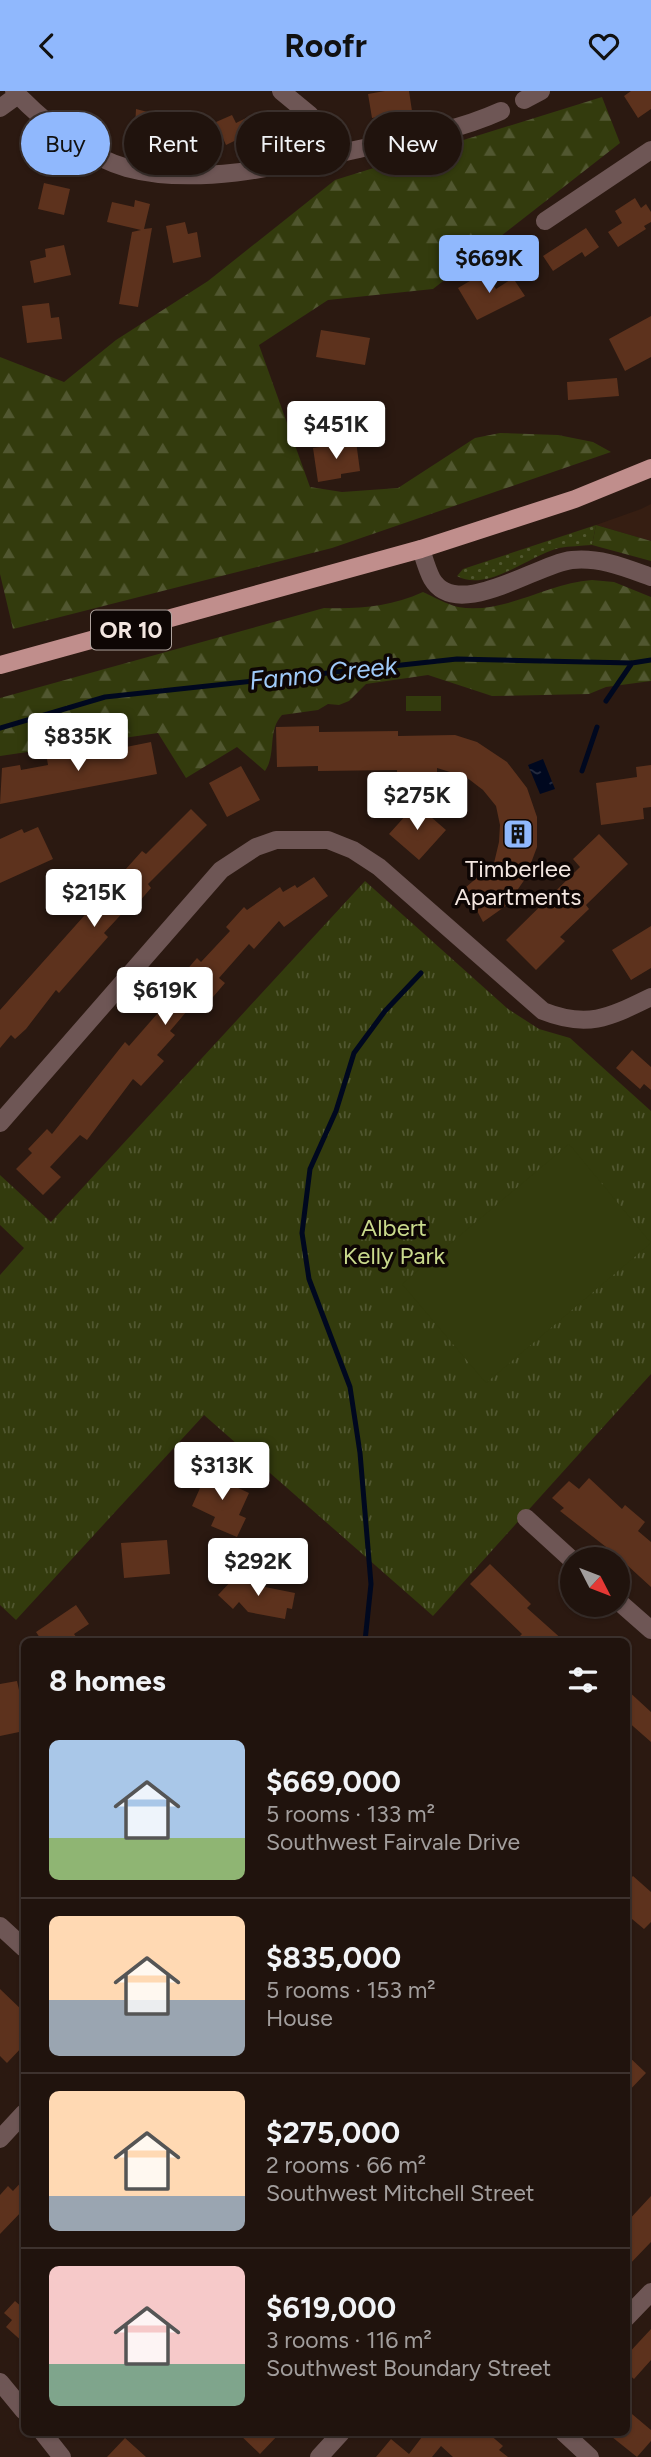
<!DOCTYPE html>
<meta charset="utf-8">
<style>
:root{--surface:#20130d;--page:#2d201b;--text:#f1f3f6;--muted:#a29e9d;--line:#3d322e;--accent:#90b8fd}
body{margin:0;font-family:Figtree,sans-serif;background:var(--page);color:var(--text);height:100vh;display:flex;flex-direction:column;font-size:26px;white-space:nowrap}
*{box-sizing:border-box;margin:0}
p{font-size:23px;color:var(--muted)}
.icon{flex:none;width:38px;height:38px;fill:none;stroke:currentColor;stroke-width:2;stroke-linecap:round;stroke-linejoin:round}
.map{position:relative;flex:1;overflow:hidden}
.panel{position:absolute;left:21px;top:1547px;width:609px;height:798px;display:flex;flex-direction:column;background:var(--surface);border-radius:10px;box-shadow:0 2px 5px #0004,0 0 0 2px var(--line)}
.panel>*{flex:none}
.banner{position:absolute;left:21px;top:21px;width:609px;height:63px;display:flex;gap:14px}
.needle{width:46px;rotate:132deg}
.buttons{position:absolute;left:560px;top:1456px;display:grid;gap:14px}
.buttons a{display:grid;place-items:center;width:70px;height:70px;border-radius:50%;background:var(--surface);box-shadow:0 2px 5px #0004,0 0 0 2px var(--line);font-size:35px}
.price{position:absolute;translate:-50% -60px;padding:0 16px;border-radius:7px;background:#fff;color:#222;font-size:23px;line-height:46px;filter:drop-shadow(0 2px 4px #0008)}
.price::after{content:'';position:absolute;left:50%;top:42px;width:21px;height:16px;margin-left:-10px;background:inherit;clip-path:polygon(0 0,100% 0,50% 100%)}
.price.selected{background:var(--accent);color:#111}
ul{padding:0;list-style:none}
li{display:flex;align-items:center;gap:21px;height:175px;padding:0 28px}
li+li{border-top:2px solid var(--line)}
li span{display:grid;place-items:center;flex:none;width:196px;height:140px;border-radius:10px;color:#555}
li>.icon{margin-inline-start:auto}
span .icon{width:84px;height:84px;fill:#fffc;stroke-width:1}
li b{font-size:30px}
h2{display:flex;justify-content:space-between;align-items:center;height:84px;padding:0 28px;font-size:30px}
.tag{padding:0 24px;border-radius:32px;background:var(--surface);box-shadow:0 2px 5px #0004,0 0 0 2px var(--line);font-size:24px;line-height:63px}
.tag.selected{background:var(--accent);color:#111}
header{display:flex;justify-content:space-between;align-items:center;height:91px;padding:0 28px;background:var(--accent);color:#111;font-size:32px;font-weight:700}
.map>svg:first-child{display:block}
.built{fill:#361e12}
.grass{fill:url(#grass-dots)}
.forest{fill:url(#forest-firs)}
.park{fill:url(#park-tufts)}
.pitch{fill:#333b0d}
.water{fill:url(#water-ripples)}
.lines{fill:none;stroke-linecap:round;stroke-linejoin:round}
.stream{stroke:#00081f;stroke-width:5}
.building{fill:#5d321d}
.minor{stroke:#6e5655;stroke-width:18}
.tertiary{stroke:#6e5655;stroke-width:18}
.primary{stroke:#c08e8c;stroke-width:18}
.labels{text-anchor:middle;dominant-baseline:central;stroke-width:7;stroke-linejoin:round;paint-order:stroke}
.shield{fill:#0e0604;stroke:#aea39e;stroke-width:2}
.shield-label{font-size:23px;font-weight:bold;fill:#f3e6e0}
.poi-label{font-size:24px;fill:#f3e6e0;stroke:#0e0604}
.park-label{font-size:24px;fill:#c9d98c;stroke:#0e0604}
.water-label{font-size:26px;font-style:italic;fill:#9fcaf9;stroke:#0e0604}
</style>
<header><svg class="icon" aria-label="back" viewBox="0 0 24 24"><path d="M15 5l-7 7 7 7"/></svg>Roofr<svg class="icon" aria-label="heart" viewBox="0 0 24 24"><path d="M12 20l-8-8c-3-5 5-10 8-4 3-6 11-1 8 4z"/></svg></header>
<div class="map">
<svg width="651" height="2366" viewBox="0 0 651 2366">
<defs>
<pattern id="grass-dots" width="8" height="8" patternUnits="userSpaceOnUse" patternTransform="scale(1.75)"><rect width="8" height="8" fill="#333b0d"/><path d="M2 2h.1M6 6h.1" fill="none" stroke="#515730" stroke-width="1.8" stroke-linecap="round"/></pattern>
<pattern id="forest-firs" width="22" height="20" patternUnits="userSpaceOnUse" patternTransform="scale(1.75)"><rect width="22" height="20" fill="#333b0d"/><path d="M5 1l3.5 6h-7zM16 11l3.5 6h-7z" fill="#515730"/></pattern>
<pattern id="park-tufts" width="24" height="20" patternUnits="userSpaceOnUse" patternTransform="scale(1.75)"><rect width="24" height="20" fill="#333b0d"/><path d="M3 7l-1-3M5 7V3M7 7l1-3M15 17l-1-3M17 17v-4M19 17l1-3" fill="none" stroke="#515730"/></pattern>
<pattern id="water-ripples" width="26" height="14" patternUnits="userSpaceOnUse" patternTransform="scale(1.75)"><rect width="26" height="14" fill="#00081f"/><path d="M2 4q2-2 4 0t4 0M15 11q2-2 4 0t4 0" fill="none" stroke="#262c3f"/></pattern>
</defs>
<rect width="100%" height="100%" fill="#2b1911"/>
<!-- built -->
<path class="built" d="M651 413V450L596 434 641 418Z"/>
<!-- grass -->
<path class="grass" d="M596 434 592 454C581 455 570 455 559 457 530 464 487 502 457 485L463 478Z"/>
<!-- forest -->
<path class="forest" d="M602 6 620 52 433 198 328 209 259 254 310 396 342 401 398 397 475 347 500 342 558 344 593 351 611 361 332 457 13 538 0 483V266L64 291 116 249 208 190 335 89Z
M596 434 651 450V470L592 454Z
M592 489 614 491 651 506V590L606 596 589 603 492 605 428 584 366 593 349 610 339 614 328 613 318 619 282 624C267 640 277 662 265 680L237 656 186 687 158 642 0 665V607L324 517C359 518 390 516 423 501 434 506 446 513 458 516 504 524 547 492 592 489Z"/>
<!-- park -->
<path class="park" d="M365 790 508 918 539 938 570 947 651 1020V1283L433 1525 204 1324 16 1529 0 1514V1184L24 1157 0 1134V1084L51 1131Z"/>
<!-- pitch -->
<path class="pitch" d="M406 605H441V620H406Z
M569 1053 651 1152 486 1292 402 1193Z"/>
<!-- water -->
<path class="water" d="M543 668 555 698 540 703 528 674Z"/>
<g class="lines">
<!-- stream -->
<path class="stream" d="M606 610 632 572
M0 637 105 606 457 568 632 572 651 569
M582 680 597 636
M365 1550 371 1493 360 1362 350 1296 309 1188 302 1142 310 1078 336 1020 354 962 385 920 421 882"/>
</g>
<!-- building -->
<path class="building" d="M385 0H409L412 20 372 27 368 3Z
M631 0H651V18L638 27 624 5Z
M136 18 163 25 159 43 135 37Z
M232 24 236 32 250 25 257 39 226 54 216 31Z
M44 92 70 98 64 124 38 118Z
M635 107 641 117 646 113 651 121V131L644 135 646 138 618 156 608 141 622 132 615 120Z
M135 109 150 113 144 138 152 137 138 216 119 213 132 141 141 139 107 131 112 111 134 116Z
M185 131 188 143 197 141 201 166 173 172 166 135Z
M586 137 599 156 585 166 582 161 553 180 543 165Z
M64 154 71 184 34 192 30 170 46 166 45 158Z
M485 181 496 198 513 187 525 205 477 229 458 197Z
M49 212 51 227 59 226 62 248 27 252 22 215Z
M651 225V266L625 280 609 248Z
M321 239 370 247 365 274 316 266Z
M617 287 619 305 568 309 567 291Z
M356 350 360 380 341 383V387L318 391 313 357Z
M319 635V641L398 640V645L455 644 477 651 507 671 527 697 537 726V756L525 788 507 814 483 831 465 797 494 772 499 751 500 734 496 715 483 699 466 686 437 677V683H397V679L318 680V675L277 676 276 636Z
M151 651 157 683 0 713 2 677 20 674 21 679 48 674 47 668 92 664 91 658 110 656 111 659Z
M651 674V716L643 717 644 728 601 734 596 692 637 686 636 676Z
M241 675 260 709 227 726 209 692Z
M416 713 446 739 419 769 389 743Z
M191 718 207 734 148 793 151 797 132 819 128 816 104 842 108 846 59 902 56 899 26 938 15 948 11 944 0 957V919L142 760 146 763Z
M38 736 53 768 0 792V748L22 738 24 742Z
M599 743 628 773 586 814 589 818 560 846 565 850 536 879 506 849 580 776 573 768Z
M314 786 328 805 284 836 279 830 254 858 249 853 219 887 225 892 201 920 193 913 170 940 175 944 157 964 164 970 141 995 133 988 87 1049 80 1044 50 1076 61 1086 43 1104 16 1078 32 1062 28 1058 47 1038 52 1043 125 951 129 955 164 915 159 911 197 867 201 871 230 840 226 836 244 816 247 819 280 796 283 801 295 794 297 797Z
M651 835V877L631 889 612 859Z
M632 959 651 976V999L644 993 640 998 616 977Z
M209 1377 234 1389 232 1394 249 1402 239 1424 246 1427 237 1446 211 1435 215 1426 192 1415Z
M589 1387 622 1418 625 1414 645 1431 638 1440 651 1451V1496L615 1463 560 1420 564 1417 552 1407 569 1390 579 1398Z
M167 1449 170 1483 124 1487 121 1452Z
M490 1473 531 1513 527 1517 564 1550H515L522 1543 470 1493Z
M250 1481 265 1496 295 1502 292 1518 287 1517 285 1528 248 1521 239 1511 233 1518 218 1504 234 1487 240 1493Z
M76 1514 89 1533 74 1543 79 1550H42L36 1541Z
M17 1590 19 1599 24 1598V1640L0 1645V1593Z
M626 1598 651 1621V1651L626 1629Z
M633 1785 651 1801V1831L644 1838 626 1823V1792Z
M0 1898 24 1921V1954L7 1972 0 1965Z
M626 1963 646 1982 626 2003Z
M24 2088V2118L0 2143V2104L8 2095 13 2100Z
M651 2105V2151L626 2177V2132Z
M15 2210 23 2217 24 2215V2252L6 2236 12 2229 4 2222Z
M651 2238V2269L634 2288 626 2281V2265Z
M626 2318 651 2339V2350L637 2366 607 2342H626Z
M238 2342H280L260 2363Z
M425 2342H488L503 2355 499 2359 508 2366H453L441 2355 432 2366H376L391 2348 409 2363Z
M125 2347 146 2366H107Z"/>
<g class="lines">
<!-- minor -->
<path class="minor" d="M14 0C44 31 85 65 127 77 201 97 295 72 368 56 414 47 459 39 501 20
M281 0 310 24 321 66
M524 9 541 0
M0 17 18 4
M545 130 651 59
M421 458C424 467 427 479 432 488 457 531 539 472 572 469 600 466 626 477 651 486
M0 1032 221 779 256 756 276 749H328L353 759 379 776 543 920C588 938 610 926 651 906
M526 1427 572 1469
M618 1510 651 1539
M0 2048 24 2022
M626 2227 651 2201
M0 2291 24 2320
M43 2342 62 2366"/>
<!-- tertiary -->
<path class="tertiary" d="M0 1835 24 1857
M564 2342 590 2366
M319 2366 341 2342"/>
<!-- primary -->
<path class="primary" d="M0 574 421 458 575 408 651 377"/>
</g>
<!-- icons -->
<defs>
<g id="building-square" transform="scale(1.575)"><rect x="-9" y="-9" width="18" height="18" rx="4" fill="#90b8fd" stroke="#0e0604"/><path d="M-4-6H4V6H1V3H-1V6H-4ZM-2.5-4.3h1.7v1.8h-1.7ZM.8-4.3h1.7v1.8H.8ZM-2.5-1h1.7V.8h-1.7ZM.8-1h1.7V.8H.8Z" fill="#111"/></g>
</defs>
<g fill-rule="evenodd">
<use href="#building-square" x="518" y="743"/>
</g>
<g class="labels">
<!-- shield labels -->
<rect class="shield" x="91" y="519.5" width="80" height="39" rx="5"/>
<g class="shield-label">
<text x="131" y="539">OR 10</text>
</g>
<!-- poi labels -->
<g class="poi-label">
<text x="518" y="777">Timberlee<tspan x="518" dy="28">Apartments</tspan></text>
</g>
<!-- park labels -->
<g class="park-label">
<text x="394" y="1136">Albert<tspan x="394" dy="28">Kelly Park</tspan></text>
</g>
<!-- water labels -->
<g class="water-label">
<text transform="translate(323 582) rotate(-6)">Fanno Creek</text>
</g>
</g>
</svg>
<div class="buttons">
<a><svg class="needle" viewBox="-14 -14 28 28"><path d="M0-13l5 13h-10z" fill="#e53935"/><path d="M0 13l5-13h-10z" fill="#a29e9d"/></svg></a>
</div>
<b class="price selected" style="left:489px;top:204px">$669K</b>
<b class="price" style="left:336px;top:370px">$451K</b>
<b class="price" style="left:78px;top:682px">$835K</b>
<b class="price" style="left:417px;top:741px">$275K</b>
<b class="price" style="left:94px;top:838px">$215K</b>
<b class="price" style="left:165px;top:936px">$619K</b>
<b class="price" style="left:222px;top:1411px">$313K</b>
<b class="price" style="left:258px;top:1507px">$292K</b>
<div class="banner">
<a class="tag selected">Buy</a>
<a class="tag">Rent</a>
<a class="tag">Filters</a>
<a class="tag">New</a>
</div>
<section class="panel">
<h2>8 homes<svg class="icon" aria-label="filters" viewBox="0 0 24 24"><path d="M4 7h16M4 17h16"/><circle cx="9" cy="7" r="2"/><circle cx="15" cy="17" r="2"/></svg></h2>
<ul>
<li><span style="background:linear-gradient(#a9c7e8 70%,#8fb573 0)"><svg class="icon" aria-label="home" viewBox="0 0 24 24"><path d="M3 11l9-7 9 7M6 9v11h12V9"/></svg></span><div><b>$669,000</b><p>5 rooms · 133 m²</p><p>Southwest Fairvale Drive</p></div></li>
<li><span style="background:linear-gradient(#ffd9b3 60%,#9aa5b1 0)"><svg class="icon" aria-label="home" viewBox="0 0 24 24"><path d="M3 11l9-7 9 7M6 9v11h12V9"/></svg></span><div><b>$835,000</b><p>5 rooms · 153 m²</p><p>House</p></div></li>
<li><span style="background:linear-gradient(#ffd9b3 75%,#9aa5b1 0)"><svg class="icon" aria-label="home" viewBox="0 0 24 24"><path d="M3 11l9-7 9 7M6 9v11h12V9"/></svg></span><div><b>$275,000</b><p>2 rooms · 66 m²</p><p>Southwest Mitchell Street</p></div></li>
<li><span style="background:linear-gradient(#f6c9c9 70%,#7fa58c 0)"><svg class="icon" aria-label="home" viewBox="0 0 24 24"><path d="M3 11l9-7 9 7M6 9v11h12V9"/></svg></span><div><b>$619,000</b><p>3 rooms · 116 m²</p><p>Southwest Boundary Street</p></div></li>
</ul>
</section>
</div>
